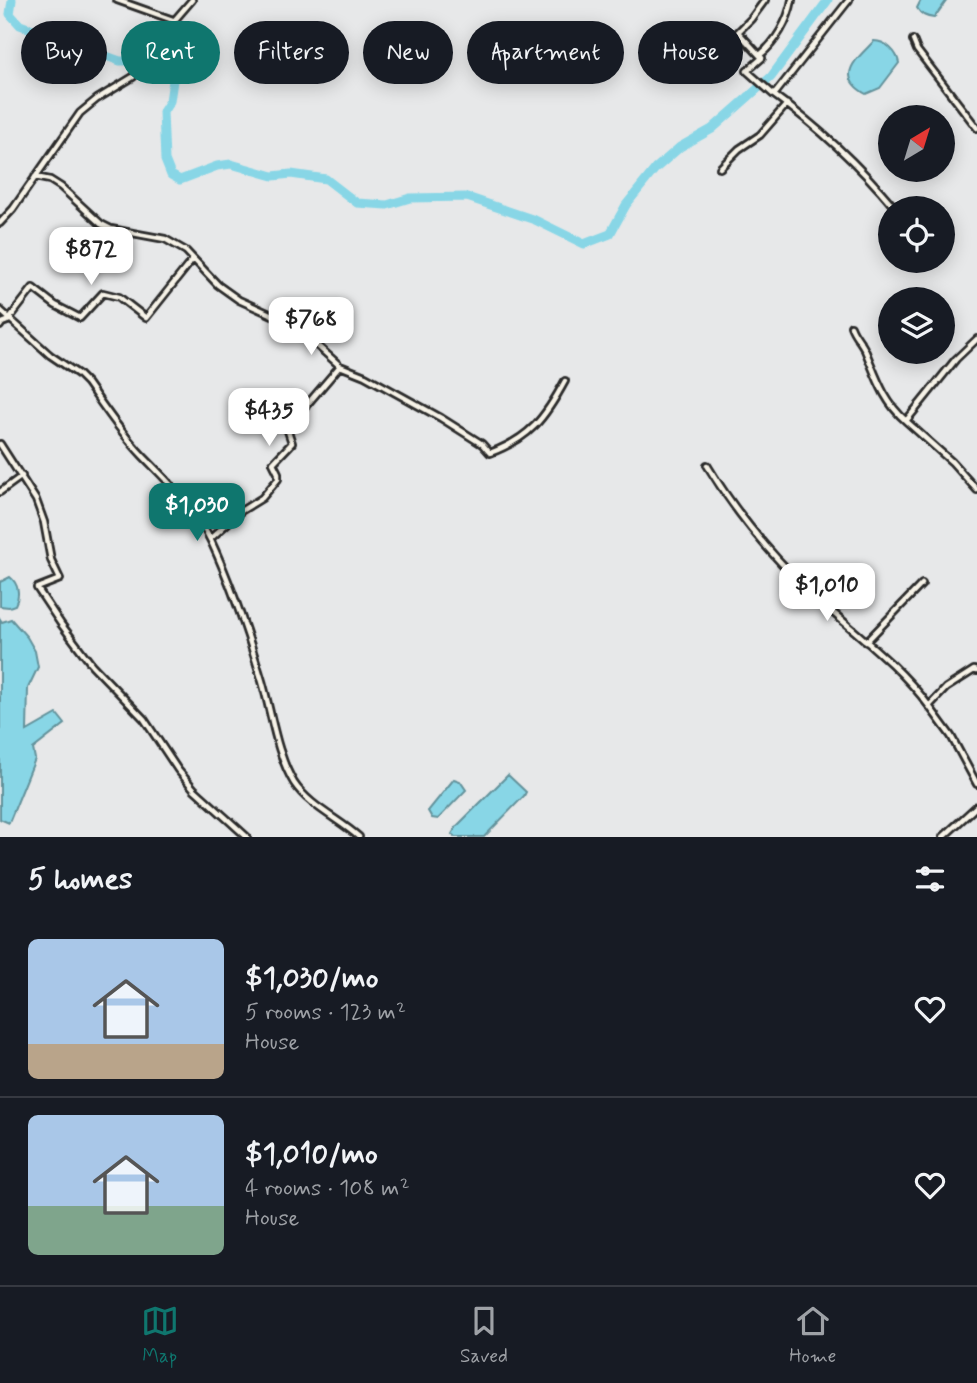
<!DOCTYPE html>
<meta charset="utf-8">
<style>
:root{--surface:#171b24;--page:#20242c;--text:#f1f3f6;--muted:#9ea1a6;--line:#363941;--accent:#0f766e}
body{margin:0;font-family:Mynerve,sans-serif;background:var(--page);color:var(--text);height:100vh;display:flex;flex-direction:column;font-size:26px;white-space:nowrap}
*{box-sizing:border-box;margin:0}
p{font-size:23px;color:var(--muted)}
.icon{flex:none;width:38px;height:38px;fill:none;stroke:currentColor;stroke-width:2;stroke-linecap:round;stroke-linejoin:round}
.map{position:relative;height:837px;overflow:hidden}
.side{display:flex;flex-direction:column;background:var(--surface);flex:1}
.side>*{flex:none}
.guide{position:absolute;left:21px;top:21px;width:936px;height:63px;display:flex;gap:14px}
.needle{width:46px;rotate:38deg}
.buttons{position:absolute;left:878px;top:105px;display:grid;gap:14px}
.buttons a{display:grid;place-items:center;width:77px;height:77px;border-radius:50%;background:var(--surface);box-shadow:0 4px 18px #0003;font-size:35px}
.price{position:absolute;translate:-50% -60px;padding:0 16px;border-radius:14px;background:#fff;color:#222;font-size:23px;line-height:46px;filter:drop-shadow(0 2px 4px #0008)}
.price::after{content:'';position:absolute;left:50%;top:42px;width:21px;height:16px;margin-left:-10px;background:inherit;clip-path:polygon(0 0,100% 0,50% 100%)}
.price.on{background:var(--accent);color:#fff}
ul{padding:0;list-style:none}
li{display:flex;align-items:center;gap:21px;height:175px;padding:0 28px}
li+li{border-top:2px solid var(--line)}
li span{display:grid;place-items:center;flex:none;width:196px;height:140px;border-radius:10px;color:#555}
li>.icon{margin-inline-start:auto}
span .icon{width:84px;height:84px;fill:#fffc;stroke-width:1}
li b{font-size:30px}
h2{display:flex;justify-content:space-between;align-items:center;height:84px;padding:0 28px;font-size:30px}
.pill{padding:0 24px;border-radius:32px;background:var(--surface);box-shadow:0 4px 18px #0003;font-size:24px;line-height:63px}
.pill.on{background:var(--accent);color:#fff}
.menu{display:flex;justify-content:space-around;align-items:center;height:98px;border-top:2px solid var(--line);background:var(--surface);font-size:19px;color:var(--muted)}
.menu a{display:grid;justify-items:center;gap:4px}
.menu .on{color:var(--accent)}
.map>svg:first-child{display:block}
.water{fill:#88d6e6;stroke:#63929b;stroke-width:2}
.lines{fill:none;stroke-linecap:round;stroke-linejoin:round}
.river{stroke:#88d6e6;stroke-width:9}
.minor-casing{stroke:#2b2b2b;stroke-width:10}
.minor{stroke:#f7f3e8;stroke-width:4.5}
</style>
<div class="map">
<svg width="977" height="837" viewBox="0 0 977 837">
<rect width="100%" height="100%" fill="#e7e8e9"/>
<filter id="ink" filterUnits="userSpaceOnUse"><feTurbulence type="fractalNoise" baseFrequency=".0143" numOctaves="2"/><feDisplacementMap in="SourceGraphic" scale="14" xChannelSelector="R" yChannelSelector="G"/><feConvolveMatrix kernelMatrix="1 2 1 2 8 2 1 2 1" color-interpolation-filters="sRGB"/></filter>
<g filter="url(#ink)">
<!-- water -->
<path class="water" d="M921 0H947L934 18C926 17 921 15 917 8Z
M874 41C886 41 897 52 899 63L880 88 866 94C834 76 857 59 874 41Z
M10 577C19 584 20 596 15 605L9 607 0 606V582Z
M0 619 2 622 11 619 27 637 35 651 38 667 28 688 27 731 57 714 65 724 33 749 35 759 9 823 0 819Z
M508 775 526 792 524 796 484 837H455L452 834 457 826Z
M454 779 460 781 466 790 438 819 432 818 428 811Z"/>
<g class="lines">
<!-- river -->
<path class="river" d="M12 0 10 14 20 25 120 61H140
M152 66 170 69 174 74 170 101 163 112 165 160 171 175 180 180 217 166 231 164 273 176 291 174 326 179 357 203 387 205 410 198 467 197 535 220 584 244 610 234 626 205 655 169 680 147 712 129 771 77 828 0"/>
<!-- minor casing -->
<g class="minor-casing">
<path id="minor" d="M117 0 173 20
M765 0 751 19 738 32 762 58 747 71 774 95
M849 0 774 95C820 128 859 165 895 208
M913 40 917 50 977 128
M760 55C776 42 788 21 792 0
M720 168 739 149 760 135 787 104
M35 177 50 180 61 187 101 224 111 229 165 239 186 251 218 285 239 300 279 318 311 340 340 366 365 376 441 418 482 444 490 453C530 438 545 418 565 381
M0 223 13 209 80 113 97 99 133 77 144 64 160 37 192 0
M0 310 50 355 78 374 87 383C104 407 121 433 142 455 168 482 194 506 211 541 232 586 248 634 262 681 272 715 276 753 294 783 309 806 339 819 359 837
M9 319 33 288 55 305 80 318 103 293 119 297 146 318 193 259
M0 326 2 323 10 320
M851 326C854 335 861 341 865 350 876 376 883 401 906 421L956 359 977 339
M906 421 952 462 977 490
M0 444 36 500 44 522 51 560 60 579 37 588 61 624 92 665 144 719 178 770 194 789 247 837
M707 465C734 510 770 554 808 590 849 629 896 661 929 706L946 688 974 670 977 671
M0 492 22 476
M210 539 241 511 262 498 278 479V473L273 463 292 443 287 428 340 366
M866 642 922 584
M931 704 929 706 951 736 977 784
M943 837 977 806"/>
</g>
<!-- minor -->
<use href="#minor" class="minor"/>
</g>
</g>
</svg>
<div class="buttons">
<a><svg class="needle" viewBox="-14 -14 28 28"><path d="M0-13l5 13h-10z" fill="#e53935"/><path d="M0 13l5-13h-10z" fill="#9ea1a6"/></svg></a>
<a><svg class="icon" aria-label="locate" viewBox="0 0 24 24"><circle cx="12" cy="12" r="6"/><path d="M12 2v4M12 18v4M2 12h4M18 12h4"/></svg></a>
<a><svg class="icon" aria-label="layers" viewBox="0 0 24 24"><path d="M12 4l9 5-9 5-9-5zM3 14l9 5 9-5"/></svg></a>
</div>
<b class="price" style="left:91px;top:287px">$872</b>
<b class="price" style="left:311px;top:357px">$768</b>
<b class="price" style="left:269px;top:448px">$435</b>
<b class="price on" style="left:197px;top:543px">$1,030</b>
<b class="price" style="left:827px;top:623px">$1,010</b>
<div class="guide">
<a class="pill">Buy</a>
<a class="pill on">Rent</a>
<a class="pill">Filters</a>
<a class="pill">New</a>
<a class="pill">Apartment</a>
<a class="pill">House</a>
</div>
</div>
<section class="side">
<h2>5 homes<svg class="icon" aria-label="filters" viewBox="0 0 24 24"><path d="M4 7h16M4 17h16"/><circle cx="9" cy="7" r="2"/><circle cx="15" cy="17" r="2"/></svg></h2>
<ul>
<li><span style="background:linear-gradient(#a9c7e8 75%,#b9a48a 0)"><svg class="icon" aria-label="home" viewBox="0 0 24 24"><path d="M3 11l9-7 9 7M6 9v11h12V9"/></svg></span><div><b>$1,030/mo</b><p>5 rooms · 123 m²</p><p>House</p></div><svg class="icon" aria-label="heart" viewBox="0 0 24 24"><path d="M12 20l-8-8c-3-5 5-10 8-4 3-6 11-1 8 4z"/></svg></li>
<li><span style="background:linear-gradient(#a9c7e8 65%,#7fa58c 0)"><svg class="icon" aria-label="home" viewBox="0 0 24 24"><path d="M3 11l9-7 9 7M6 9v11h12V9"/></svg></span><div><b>$1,010/mo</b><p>4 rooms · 108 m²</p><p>House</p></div><svg class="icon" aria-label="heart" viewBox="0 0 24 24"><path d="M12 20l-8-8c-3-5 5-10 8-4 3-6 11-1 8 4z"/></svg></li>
</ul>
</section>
<nav class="menu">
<a class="on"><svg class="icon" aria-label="map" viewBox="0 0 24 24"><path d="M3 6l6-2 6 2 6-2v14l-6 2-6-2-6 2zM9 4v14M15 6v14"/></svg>Map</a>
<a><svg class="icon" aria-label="saved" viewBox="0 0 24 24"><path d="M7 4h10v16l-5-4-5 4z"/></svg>Saved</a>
<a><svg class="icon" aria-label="home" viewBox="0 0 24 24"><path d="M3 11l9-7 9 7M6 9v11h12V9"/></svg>Home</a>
</nav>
